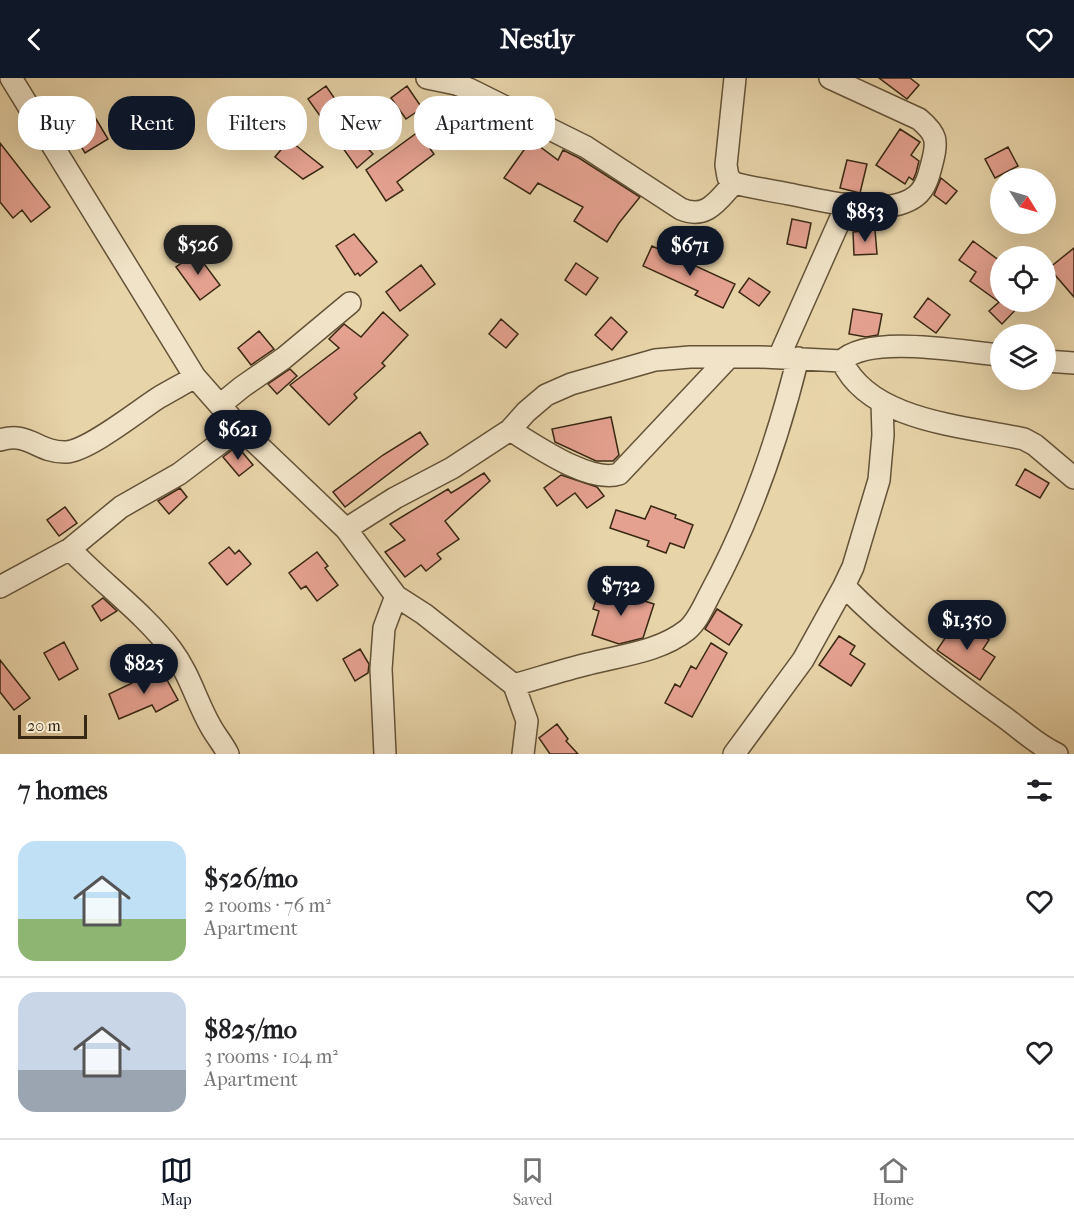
<!DOCTYPE html>
<meta charset="utf-8">
<style>
:root{--surface:#fff;--page:#f2f2f2;--text:#202124;--muted:#757577;--line:#e0e0e0;--accent:#111827}
body{margin:0;font-family:"IM FELL French Canon",serif;background:var(--page);color:var(--text);height:100vh;display:flex;flex-direction:column;font-size:22px;white-space:nowrap}
*{box-sizing:border-box;margin:0}
p{font-size:20px;color:var(--muted)}
.icon{flex:none;width:33px;height:33px;fill:none;stroke:currentColor;stroke-width:2;stroke-linecap:round;stroke-linejoin:round}
.map{position:relative;height:676px;overflow:hidden}
.sheet{display:flex;flex-direction:column;background:var(--surface);flex:1}
.sheet>*{flex:none}
.banner{position:absolute;left:18px;top:18px;width:600px;height:54px;display:flex;gap:12px}
.needle{width:39px;rotate:127deg}
.fabs{position:absolute;left:990px;top:90px;display:grid;gap:12px}
.fabs a{display:grid;place-items:center;width:66px;height:66px;border-radius:50%;background:var(--surface);box-shadow:0 6px 24px #0002;font-size:30px}
.scale{position:absolute;left:18px;bottom:15px;width:69px;box-sizing:border-box;padding-left:6px;border:3px solid #382813;border-top:0;font-size:16px;line-height:21px;white-space:nowrap;color:#382813;-webkit-text-stroke:4px #f0e3c7;paint-order:stroke}
.price{position:absolute;translate:-50% -51px;padding:0 14px;border-radius:21px;background:var(--accent);color:#fff;font-size:20px;line-height:39px;filter:drop-shadow(0 2px 3px #0008)}
.price::after{content:'';position:absolute;left:50%;top:36px;width:18px;height:14px;margin-left:-9px;background:inherit;clip-path:polygon(0 0,100% 0,50% 100%)}
.price.active{background:#222;color:#fff}
ul{padding:0;list-style:none}
li{display:flex;align-items:center;gap:18px;height:150px;padding:0 18px}
li+li{border-top:2px solid var(--line)}
li span{display:grid;place-items:center;flex:none;width:168px;height:120px;border-radius:18px;color:#555}
li>.icon{margin-inline-start:auto}
span .icon{width:72px;height:72px;fill:#fffc;stroke-width:1}
li b{font-size:26px}
h2{display:flex;justify-content:space-between;align-items:center;height:72px;padding:0 18px;font-size:26px}
.tag{padding:0 21px;border-radius:24px;background:var(--surface);box-shadow:0 6px 24px #0002;font-size:21px;line-height:54px}
.tag.active{background:var(--accent);color:#fff}
header{display:flex;justify-content:space-between;align-items:center;height:78px;padding:0 18px;background:var(--accent);color:#fff;font-size:27px;font-weight:700}
.menu{display:flex;justify-content:space-around;align-items:center;height:84px;border-top:2px solid var(--line);background:var(--surface);font-size:16px;color:var(--muted)}
.menu a{display:grid;justify-items:center;gap:3px}
.menu .active{color:var(--accent)}
.map>svg:first-child{display:block}
.building{fill:#e5a190;stroke:#382813;stroke-width:1.5}
.lines{fill:none;stroke-linecap:round;stroke-linejoin:round}
.street-casing{stroke:#645338;stroke-width:24}
.street{stroke:#f0e3c7;stroke-width:21}
</style>
<header><svg class="icon" aria-label="back" viewBox="0 0 24 24"><path d="M15 5l-7 7 7 7"/></svg>Nestly<svg class="icon" aria-label="heart" viewBox="0 0 24 24"><path d="M12 20l-8-8c-3-5 5-10 8-4 3-6 11-1 8 4z"/></svg></header>
<div class="map">
<svg width="1074" height="676" viewBox="0 0 1074 676">
<rect width="100%" height="100%" fill="#e8d4a9"/>
<filter id="stains"><feTurbulence type="fractalNoise" baseFrequency=".00333" numOctaves="4"/><feColorMatrix values="0 0 0 0 .2 0 0 0 0 .09 0 0 0 0 .02 0 0 0 .5 -.17"/></filter>
<radialGradient id="worn" r=".72"><stop offset=".6" stop-color="#630" stop-opacity="0"/><stop offset="1" stop-color="#630" stop-opacity=".3"/></radialGradient>
<!-- building -->
<path class="building" d="M879 0H910L919 7 907 21Z
M326 8 339 27 347 21 367 48 355 57 373 76 357 90 308 21Z
M407 8 422 30 406 41 391 20Z
M93 36 108 61 85 75 70 50Z
M900 51 920 64 911 77 919 83 916 95 913 102 909 99 905 106 876 87Z
M418 54 434 76 397 104 403 112 386 123 366 92Z
M289 62 323 89 303 101 275 79Z
M531 62 558 82 563 72 579 80 640 119 619 145 607 164 574 143 583 129 538 105 530 116 504 100Z
M0 65 50 129 31 144 22 132 13 140 0 124Z
M1008 69 1018 88 995 100 985 81Z
M847 82 867 86 860 115 840 110Z
M941 100 957 113 946 126 934 117Z
M792 141 811 145 806 170 787 166Z
M875 152 877 176 854 177 853 154Z
M354 156 377 184 360 198 358 195 355 197 336 168Z
M973 163 1000 183V224H1023L1002 246 989 233 999 224 970 203 976 194 959 182Z
M652 168 735 206 723 230 695 217 698 213 643 188Z
M1074 170V219L1049 190Z
M196 175 220 207 200 222 176 189Z
M576 185 598 200 586 217 565 202Z
M421 187 435 206 400 233 386 214Z
M749 200 770 214 759 228 739 214Z
M928 220 950 237 936 255 914 239Z
M853 231 882 236 878 257 866 259 849 256Z
M383 234 408 257 382 285 385 288 354 316 357 320 329 347 290 307 339 270 329 261 344 246 361 259Z
M611 239 627 254 612 272 595 257Z
M501 241 518 256 506 270 489 256Z
M259 253 274 271 251 287 238 270Z
M290 291 297 298 277 316 268 306Z
M611 339 619 377 613 383H596L555 364 552 351Z
M420 354 428 366 345 429 333 414 383 377Z
M237 368 253 387 239 398 223 379Z
M1025 391 1049 405 1040 420 1016 407Z
M484 395 490 403 445 443 459 461 437 476 441 481 426 493 421 487 405 499 385 474 405 462 390 446 448 411 451 415Z
M561 397 597 409 604 418 587 430 575 415 557 428 544 410Z
M180 410 187 419 169 436 158 423Z
M651 428 676 437 675 440 693 447 684 470 670 465 666 475 647 468 649 463 610 450 616 432 645 441Z
M65 429 77 445 59 458 47 442Z
M229 469 235 476 239 472 251 486 227 507 209 485Z
M317 474 328 488 325 490 338 507 317 523 306 508 301 511 289 495Z
M600 509 654 526 643 560 619 566 592 557 599 533 593 531Z
M103 520 117 533 101 543 92 528Z
M717 531 742 547 729 567 705 551Z
M954 547 967 556 971 550 989 562 983 571 995 579 980 602 937 572Z
M839 558 855 568 850 576 865 586 851 608 819 587Z
M64 564 78 591 59 602 44 575Z
M711 565 727 575 692 639 665 625 675 606 680 609 691 588 696 591Z
M360 571 369 586 368 595 355 603 343 581Z
M0 582 30 620 14 632 0 614Z
M161 591 178 622 156 634 152 627 119 641 109 616Z
M557 646 568 661 566 663 578 676H550L539 660Z"/>
<g class="lines">
<!-- street casing -->
<g class="street-casing">
<path id="street" d="M11 0 195 299 240 350 346 451 396 518 424 536 514 607 527 643 523 676
M427 0 456 6 469 11 586 69 681 131C707 142 718 122 734 105
M735 0 726 87 728 99 734 105C752 110 770 112 789 116 822 122 886 141 916 118 926 110 929 97 932 85 938 63 937 56 919 41L830 0
M779 279 847 126
M842 283C870 344 966 348 1024 361L1035 367 1074 400
M1046 283 1074 285
M882 324 883 357 879 402 853 489 844 508C892 557 948 599 1004 639 1022 652 1037 667 1057 676
M220 327 242 309 284 280 350 225
M510 352C535 367 590 406 619 396L729 279
M0 362C29 353 38 375 66 374 88 373 138 333 158 320 170 313 183 306 195 299
M346 451 395 420 452 390 510 352 526 334 546 317 571 306 655 282 690 279H760L842 283C869 256 963 274 1000 277
M70 471C102 505 144 535 171 571 190 596 196 623 211 649 216 658 223 666 228 676
M0 509 70 471 121 429 179 396 240 350
M514 607C539 600 563 592 588 586 622 577 659 574 687 552 698 543 704 527 711 514 751 440 778 361 798 280
M385 676 381 591 384 550 396 518
M734 676 803 582 844 508"/>
</g>
<!-- street -->
<use href="#street" class="street"/>
</g>
<rect width="100%" height="100%" filter="url(#stains)"/>
<rect width="100%" height="100%" fill="url(#worn)"/>
</svg>
<div class="fabs">
<a><svg class="needle" viewBox="-14 -14 28 28"><path d="M0-13l5 13h-10z" fill="#e53935"/><path d="M0 13l5-13h-10z" fill="#757577"/></svg></a>
<a><svg class="icon" aria-label="locate" viewBox="0 0 24 24"><circle cx="12" cy="12" r="6"/><path d="M12 2v4M12 18v4M2 12h4M18 12h4"/></svg></a>
<a><svg class="icon" aria-label="layers" viewBox="0 0 24 24"><path d="M12 4l9 5-9 5-9-5zM3 14l9 5 9-5"/></svg></a>
</div>
<div class="scale">20 m</div>
<b class="price" style="left:865px;top:165px">$853</b>
<b class="price active" style="left:198px;top:198px">$526</b>
<b class="price" style="left:690px;top:199px">$671</b>
<b class="price" style="left:238px;top:383px">$621</b>
<b class="price" style="left:621px;top:539px">$732</b>
<b class="price" style="left:967px;top:573px">$1,350</b>
<b class="price" style="left:144px;top:617px">$825</b>
<div class="banner">
<a class="tag">Buy</a>
<a class="tag active">Rent</a>
<a class="tag">Filters</a>
<a class="tag">New</a>
<a class="tag">Apartment</a>
</div>
</div>
<section class="sheet">
<h2>7 homes<svg class="icon" aria-label="filters" viewBox="0 0 24 24"><path d="M4 7h16M4 17h16"/><circle cx="9" cy="7" r="2"/><circle cx="15" cy="17" r="2"/></svg></h2>
<ul>
<li><span style="background:linear-gradient(#bfe0f5 65%,#8fb573 0)"><svg class="icon" aria-label="home" viewBox="0 0 24 24"><path d="M3 11l9-7 9 7M6 9v11h12V9"/></svg></span><div><b>$526/mo</b><p>2 rooms · 76 m²</p><p>Apartment</p></div><svg class="icon" aria-label="heart" viewBox="0 0 24 24"><path d="M12 20l-8-8c-3-5 5-10 8-4 3-6 11-1 8 4z"/></svg></li>
<li><span style="background:linear-gradient(#c9d6e8 65%,#9aa5b1 0)"><svg class="icon" aria-label="home" viewBox="0 0 24 24"><path d="M3 11l9-7 9 7M6 9v11h12V9"/></svg></span><div><b>$825/mo</b><p>3 rooms · 104 m²</p><p>Apartment</p></div><svg class="icon" aria-label="heart" viewBox="0 0 24 24"><path d="M12 20l-8-8c-3-5 5-10 8-4 3-6 11-1 8 4z"/></svg></li>
</ul>
</section>
<nav class="menu">
<a class="active"><svg class="icon" aria-label="map" viewBox="0 0 24 24"><path d="M3 6l6-2 6 2 6-2v14l-6 2-6-2-6 2zM9 4v14M15 6v14"/></svg>Map</a>
<a><svg class="icon" aria-label="saved" viewBox="0 0 24 24"><path d="M7 4h10v16l-5-4-5 4z"/></svg>Saved</a>
<a><svg class="icon" aria-label="home" viewBox="0 0 24 24"><path d="M3 11l9-7 9 7M6 9v11h12V9"/></svg>Home</a>
</nav>
